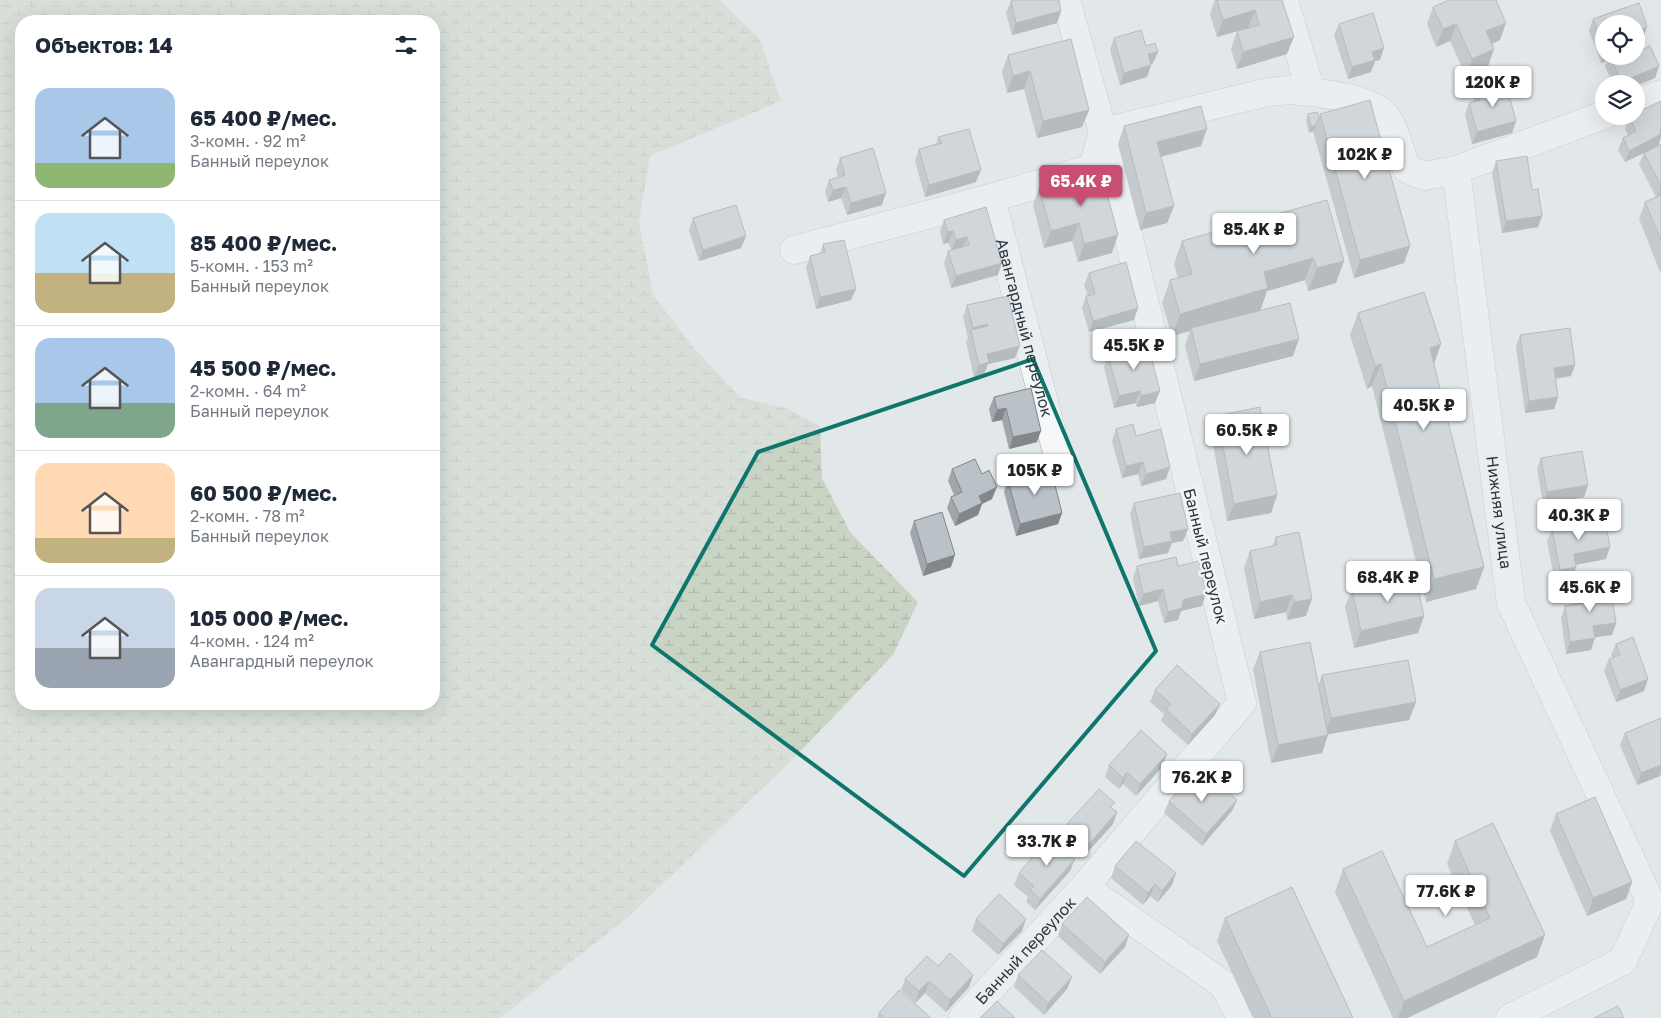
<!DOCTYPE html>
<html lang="ru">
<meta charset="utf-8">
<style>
:root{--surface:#fff;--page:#f6f6f7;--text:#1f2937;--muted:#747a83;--line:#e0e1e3;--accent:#c94e74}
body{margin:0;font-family:"Golos Text",sans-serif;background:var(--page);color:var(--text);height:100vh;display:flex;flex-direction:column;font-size:19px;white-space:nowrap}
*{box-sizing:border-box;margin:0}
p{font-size:16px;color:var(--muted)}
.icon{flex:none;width:28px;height:28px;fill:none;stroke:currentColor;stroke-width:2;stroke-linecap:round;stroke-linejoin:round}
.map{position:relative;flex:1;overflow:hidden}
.sheet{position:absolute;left:15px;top:15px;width:425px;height:695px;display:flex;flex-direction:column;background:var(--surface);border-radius:20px;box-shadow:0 5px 20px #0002}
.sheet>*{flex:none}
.fabs{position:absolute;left:1595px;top:15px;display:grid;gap:10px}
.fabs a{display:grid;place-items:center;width:50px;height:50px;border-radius:50%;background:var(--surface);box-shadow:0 5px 20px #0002;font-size:25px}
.price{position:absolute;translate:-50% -42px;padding:0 11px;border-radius:5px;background:#fff;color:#222;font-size:16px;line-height:32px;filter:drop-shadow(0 1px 2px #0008)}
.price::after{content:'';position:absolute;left:50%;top:30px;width:15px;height:11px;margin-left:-8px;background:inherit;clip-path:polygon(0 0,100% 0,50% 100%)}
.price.active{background:var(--accent);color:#fff}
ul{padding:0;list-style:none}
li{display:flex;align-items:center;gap:15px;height:125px;padding:0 20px}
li+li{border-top:1px solid var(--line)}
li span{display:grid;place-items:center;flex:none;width:140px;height:100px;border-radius:15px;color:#555}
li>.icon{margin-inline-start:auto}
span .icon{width:60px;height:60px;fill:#fffc;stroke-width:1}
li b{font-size:21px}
h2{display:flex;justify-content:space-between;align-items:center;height:60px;padding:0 20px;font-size:21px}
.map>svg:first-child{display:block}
.wetland{fill:url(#wetland-marsh);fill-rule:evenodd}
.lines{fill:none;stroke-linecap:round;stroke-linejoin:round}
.minor-casing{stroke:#a7afb4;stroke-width:29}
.minor{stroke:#f5f7f8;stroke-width:28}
.wall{fill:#a0a6ab}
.shaded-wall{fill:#82878b}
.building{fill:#bac1c7;stroke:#82878b}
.marked{fill:none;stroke:#0f766e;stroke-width:4;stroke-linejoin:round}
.labels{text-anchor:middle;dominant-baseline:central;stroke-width:5;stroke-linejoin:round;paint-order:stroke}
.street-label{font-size:16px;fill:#2b3741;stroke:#f2f5f7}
</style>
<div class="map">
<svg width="1661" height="1018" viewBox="0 0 1661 1018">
<defs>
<pattern id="wetland-marsh" width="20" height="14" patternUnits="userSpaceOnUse" patternTransform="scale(1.25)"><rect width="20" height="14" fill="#cad4c4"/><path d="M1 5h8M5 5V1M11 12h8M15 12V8" fill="none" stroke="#aeb7aa"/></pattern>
</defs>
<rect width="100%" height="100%" fill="#e2e7ea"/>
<!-- wetland -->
<path class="wetland" d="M0 0H720L760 40 781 101 650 156 639 222 653 295 694 348 741 398 785 408 820 426 822 478 850 532 918 602 893 655 787 765 628 917 500 1018H0ZM21 21H434V704H21Z"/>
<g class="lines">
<!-- minor casing -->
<g class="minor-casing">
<g id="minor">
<path id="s1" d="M1284 0 1311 92C1332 95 1378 99 1389 121 1397 136 1401 154 1407 169L1424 176 1456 170 1511 603 1650 901 1623 961 1510 1018"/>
<path d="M1636 103 1661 94"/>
<path d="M1456 170 1604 115"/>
<path id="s2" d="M991 198 1058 456"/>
<path d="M794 250 991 198 1093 168 1103 132 1268 92 1290 90 1311 92"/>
<path d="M1084 887 1224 985 1241 1018"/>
<path id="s3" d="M963 1018 1084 887 1242 703 1103 132 1066 0"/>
</g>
</g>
<!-- minor -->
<use href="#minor" class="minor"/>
</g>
<!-- wall -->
<path class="wall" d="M1215 0H1282L1287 54 1237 69 1231 49 1237 31 1248 28 1217 37 1210 14Z
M1011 1 1061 11 1057 23 1012 35 1006 13Z
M1639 3 1647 27 1643 38 1636 41V24H1604V56H1636V43L1639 42 1642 50 1650 46 1659 66 1655 78 1636 86V84H1613L1605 66 1607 61 1601 63 1589 31 1593 19Z
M1433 7 1500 40 1492 44 1494 49 1488 66 1466 76 1450 41 1436 47 1427 24Z
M1339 24 1380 60 1375 61 1371 72 1348 79 1334 35Z
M1114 38 1146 46 1153 63 1151 64V65L1147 77 1120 85 1110 50Z
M1008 55 1089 110 1082 127 1037 138 1024 89 1007 93 1002 72Z
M1477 91 1516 121 1512 133 1472 144 1465 114 1469 103 1473 101Z
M1308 114 1319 117 1320 114 1410 246 1404 263 1354 278 1313 131 1309 133 1306 120Z
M1629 117 1660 139 1658 145 1661 144V271L1660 272 1639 219 1645 202 1656 197 1639 164 1644 153 1625 162 1618 150 1623 138 1628 135 1625 129Z
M1124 126 1201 146 1161 157 1174 206 1167 223 1140 230 1118 144Z
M938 137 976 182 925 197 915 161 919 149 936 144Z
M840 158 882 205 847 215 841 198 828 202 825 192 829 180 838 177 836 170Z
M1496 161 1532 190 1542 216 1538 227 1502 233 1492 173Z
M1039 188 1112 253 1078 262 1072 241 1044 248 1033 205Z
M1327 200 1336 283 1308 291 1305 280 1267 291 1260 311 1293 356 1194 381 1185 346 1190 331 1172 336 1162 303 1170 280 1178 278 1174 264 1182 241Z
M986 207 998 275 951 288 944 263 948 251 951 250 948 243 943 244 940 231 944 220Z
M693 218 746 236 741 248 699 261 689 230Z
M823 244 851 300 816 309 806 268 810 256 820 254Z
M1089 273 1134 320 1089 332 1082 308 1086 296H1088L1084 285Z
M1008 296 1015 358 988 364 984 374 974 377 966 342 968 338 963 317 967 305Z
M1358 313 1434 364 1484 567 1476 589 1426 602 1372 386 1367 389 1350 335Z
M1520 335 1571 376 1556 379 1558 397 1554 409 1525 413 1516 347Z
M1108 355 1155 403 1137 407 1135 403 1114 408 1104 367Z
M1031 388 1037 442 1009 449 1002 420 992 422 989 409 994 397Z
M1217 416 1277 495 1271 513 1227 521 1211 433Z
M1116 429 1136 436 1166 479 1141 486 1138 474 1122 478 1112 441Z
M1541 458 1588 485 1584 497 1543 504 1537 469Z
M952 469 992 499 982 504 978 515 955 526 947 508 951 497 954 495 948 481Z
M1008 480 1062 513 1058 524 1016 536 1004 492Z
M1134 503 1188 529 1183 541 1172 543 1168 553 1139 559 1130 514Z
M914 521 951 567 923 576 910 533Z
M1552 529 1606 559 1576 565 1572 579 1555 582 1547 541Z
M1276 537 1306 616 1287 620 1286 612 1254 619 1244 568 1250 551 1272 547Z
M1137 566H1178L1202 606 1181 611 1178 620 1164 623 1158 601 1139 606 1133 578Z
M1581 589 1616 623 1612 635 1595 637 1591 650 1566 654 1561 618 1565 606 1577 604 1576 600Z
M1352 590 1424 616 1418 633 1354 648 1345 607Z
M1616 644 1644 691 1616 702 1604 671 1609 659 1612 658 1611 655Z
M1260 652 1318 686 1322 675 1416 702 1409 720 1328 734 1322 753 1271 763 1253 669Z
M1155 690 1215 715 1188 745 1161 721 1164 714 1150 702Z
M1661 718V773L1660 776 1637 785 1620 745 1625 733Z
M1109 765 1163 766 1136 796 1123 784 1119 789 1105 777Z
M1213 791 1237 800 1232 811 1202 846 1164 813 1169 801Z
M1113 809 1117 812 1113 824 1084 856 1063 836 1067 824Z
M1556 814 1632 882 1626 899 1587 916 1550 831Z
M1455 841 1537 957 1407 1018H1393L1335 892 1343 869 1427 947 1475 925 1447 864Z
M1115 866 1172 885 1158 902 1150 896 1143 905 1111 878Z
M1070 871 1035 910 1026 902 1028 897 1014 885 1019 873Z
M1225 918 1353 1018H1253L1217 941Z
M976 919 1022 931 998 955 972 931Z
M1062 924 1125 947 1100 974 1058 936Z
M938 966 973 975 969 987 946 1012 925 993 915 1003 901 990 905 979Z
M1018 975 1072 977 1067 989 1044 1015 1014 987Z
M879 1013 931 1018H877Z"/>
<!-- shaded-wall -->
<path class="shaded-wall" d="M1255 10 1248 28 1217 37 1223 20Z
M1061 11 1057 23 1012 35 1016 23Z
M1506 23 1500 40 1480 49 1486 31Z
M1456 24 1450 41 1436 47 1443 29Z
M1647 27 1643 38 1636 41V31Z
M1294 37 1287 54 1237 69 1243 52Z
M1384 48 1380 60 1375 61 1371 72 1348 79 1352 67 1372 52Z
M1494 49 1488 66 1466 76 1472 59Z
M1158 52 1153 63 1144 66 1148 54Z
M1604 55V56H1609L1607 61 1601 63Z
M1151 65 1147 77 1120 85 1124 73Z
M1659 66 1655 78 1636 86V84H1621L1622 82Z
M1030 71 1024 89 1007 93 1013 76Z
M1089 110 1082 127 1037 138 1043 121Z
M1516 121 1512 133 1472 144 1477 132Z
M1316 125 1313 131 1309 133 1311 127Z
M1207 129 1201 146 1151 159 1157 142Z
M1661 129V138L1658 146 1625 162 1629 151Z
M981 170 976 182 925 197 929 185Z
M1661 186V195L1657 198Z
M846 187 841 198 828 202 833 190Z
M886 193 882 205 847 215 851 203Z
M1174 206 1167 223 1140 230 1146 213Z
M1542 216 1538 227 1502 233 1506 221Z
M1079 223 1072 241 1044 248 1051 231Z
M953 231 948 243 943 244 948 232Z
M1118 235 1112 253 1078 262 1084 244Z
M746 236 741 248 699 261 703 250Z
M967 237 962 249 951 252 956 240Z
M1410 246 1404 263 1354 278 1360 260Z
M1313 258 1305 280 1267 291 1260 311 1191 328 1190 331 1172 336 1180 314 1264 272Z
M1344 261 1336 283 1308 291 1317 268Z
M1002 263 998 275 951 288 956 276Z
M856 289 851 300 816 309 820 297Z
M1138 308 1134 320 1089 332 1093 321Z
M988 324 984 336 971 332 973 328Z
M1299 339 1293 356 1194 381 1200 364Z
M1441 344 1433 367 1430 348Z
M1020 346 1015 358 988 364 984 374 974 377 979 365 987 354Z
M1381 364 1372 386 1367 389 1375 366Z
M1575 365 1571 376 1550 379 1554 368Z
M1140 391 1135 403 1114 408 1119 396Z
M1160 391 1155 403 1137 407 1141 396Z
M1558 397 1554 409 1525 413 1529 401Z
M1006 408 1002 420 992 422 997 410Z
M1041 431 1037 442 1009 449 1013 437Z
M1143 462 1138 474 1122 478 1126 466Z
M1170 467 1166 479 1141 486 1146 474Z
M1588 485 1584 497 1543 504 1547 492Z
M997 487 992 499 982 504 978 515 955 526 959 514 979 496Z
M1277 495 1271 513 1227 521 1234 504Z
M1062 513 1058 524 1016 536 1020 524Z
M1188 529 1183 541 1172 543 1168 553 1139 559 1144 547 1170 532Z
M1610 547 1606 559 1569 566 1574 554Z
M955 555 951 567 923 576 927 564Z
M1484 567 1476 589 1426 602 1434 579Z
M1576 567 1572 579 1555 582 1560 570Z
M1163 589 1158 601 1139 606 1143 594Z
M1206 594 1202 606 1181 611 1178 620 1164 623 1168 612 1183 600Z
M1292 595 1286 612 1254 619 1260 602Z
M1312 599 1306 616 1287 620 1294 602Z
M1424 616 1418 633 1354 648 1361 631Z
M1616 623 1612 635 1589 638 1593 626Z
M1595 638 1591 650 1566 654 1570 642Z
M1648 679 1644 691 1616 702 1620 690Z
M1416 702 1409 720 1324 735 1331 718Z
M1220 704 1215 715 1188 745 1192 734Z
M1328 735 1322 753 1271 763 1278 745Z
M1167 754 1163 766 1136 796 1140 784Z
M1661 760V773L1660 776 1637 785 1641 773Z
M1127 772 1123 784 1119 789 1123 778Z
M1237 800 1232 811 1202 846 1206 834Z
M1117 812 1113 824 1084 856 1089 844Z
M1075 859 1070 871 1035 910 1040 899Z
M1176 873 1172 885 1158 902 1162 891Z
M1632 882 1626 899 1587 916 1593 898Z
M1155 884 1150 896 1143 905 1148 893Z
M1026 919 1022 931 998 955 1003 944Z
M1129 935 1125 947 1100 974 1105 962Z
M1545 935 1537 957 1407 1018H1398L1404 1001Z
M973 975 969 987 946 1012 950 1000Z
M1072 977 1067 989 1044 1015 1048 1003Z
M929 981 925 993 915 1003 919 991Z"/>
<!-- building -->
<path class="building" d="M1014 0H1059L1061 11 1016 23 1011 1Z
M1217 0H1282L1294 37 1243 52 1237 31 1259 25 1255 10 1223 20Z
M1449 0H1496L1506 23 1486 31 1494 49 1472 59 1456 24 1443 29 1433 7Z
M1639 3 1647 27 1636 31V24H1604V48L1593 19Z
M1373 13 1384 48 1372 52 1375 60 1352 67 1339 24Z
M1141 30 1146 46 1155 43 1158 52 1148 54 1151 65 1124 73 1114 38Z
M1071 39 1089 110 1043 121 1030 71 1013 76 1008 55Z
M1639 42 1642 50 1650 46 1659 66 1622 82 1610 56H1636V43Z
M1506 83 1516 121 1477 132 1469 103 1480 100 1477 91Z
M1370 100 1410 246 1360 260 1320 114Z
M1661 101V129L1660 130 1661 134 1629 151 1623 138 1636 131 1629 117 1636 116V113Z
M1201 106 1207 129 1157 142 1174 206 1146 213 1124 126Z
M1317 112 1319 117 1316 125 1311 127 1308 114Z
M969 129 981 170 929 185 919 149 942 143 938 137Z
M1661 144V186L1644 153Z
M873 148 886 193 851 203 846 187 833 190 829 180 845 175 840 158Z
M1527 156 1532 190 1538 189 1542 216 1506 221 1496 161Z
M1101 171 1118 235 1084 244 1079 223 1051 231 1039 188Z
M1661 195V240L1645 202Z
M1327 200 1344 261 1317 268 1313 258 1264 272 1268 288 1180 314 1170 280 1192 274 1182 241Z
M736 205 746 236 703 250 693 218Z
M986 207 1002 263 956 276 948 251 969 245 967 237 956 240 953 231 948 232 944 220Z
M844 240 856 289 820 297 810 256 825 252 823 244Z
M1126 262 1138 308 1093 321 1086 296 1095 294 1089 273Z
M1424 292 1441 344 1430 348 1484 567 1434 579 1381 364 1375 366 1358 313Z
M1008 296 1020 346 987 354 989 362 979 365 971 330 988 326V324L973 328 967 305Z
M1290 303 1299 339 1200 364 1191 328Z
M1570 328 1575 365 1554 368 1558 397 1529 401 1520 335Z
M1148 344 1160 391 1141 396 1140 391 1119 396 1108 355Z
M1031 388 1041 431 1013 437 1006 408 997 410 994 397Z
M1260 407 1277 495 1234 504 1217 416Z
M1133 424 1136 436 1161 429 1170 467 1146 474 1143 462 1126 466 1116 429Z
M1582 451 1588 485 1547 492 1541 458Z
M975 459 982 474 989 470 997 487 979 496 982 503 959 514 951 497 962 492 952 469Z
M1051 469 1062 513 1020 524 1008 480Z
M1180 493 1188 529 1170 532 1172 541 1144 547 1134 503Z
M942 512 955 555 927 564 914 521Z
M1605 519 1610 547 1574 554 1576 567 1560 570 1552 529Z
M1299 532 1312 599 1294 602 1292 595 1260 602 1250 551 1277 545 1276 537Z
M1176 557 1178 566 1199 561 1206 594 1183 600 1182 608 1168 612 1163 589 1143 594 1137 566Z
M1415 575 1424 616 1361 631 1352 590Z
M1610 584 1616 623 1593 626 1595 638 1570 642 1565 606 1583 603 1581 589Z
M1633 637 1648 679 1620 690 1609 659 1620 655 1616 644Z
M1310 642 1328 735 1278 745 1260 652Z
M1408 660 1416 702 1331 718 1322 675Z
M1177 665 1220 704 1192 734 1166 709 1171 704 1155 690Z
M1661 718V765L1641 773 1625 733Z
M1141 730 1167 754 1140 784 1127 772 1123 778 1109 765Z
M1193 773 1213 791 1219 784 1237 800 1206 834 1169 801Z
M1099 789 1115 803 1110 807 1117 812 1089 844 1067 824Z
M1595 797 1632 882 1593 898 1556 814Z
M1493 823 1545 935 1404 1001 1343 869 1382 851 1427 947 1490 918 1455 841Z
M1050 837 1075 859 1040 899 1030 890 1034 886 1019 873Z
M1136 841 1176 873 1162 891 1155 884 1148 893 1115 866Z
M1292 887 1353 1018H1272L1225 918Z
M999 894 1026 919 1003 944 976 919Z
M1087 897 1129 935 1105 962 1062 924Z
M1042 950 1072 977 1048 1003 1018 975Z
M950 953 973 975 950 1000 929 981 919 991 905 979 927 956 938 966Z
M899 990 931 1018H885L879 1013Z
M997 1001 1015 1018H980Z
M1618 1006 1624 1018H1594Z"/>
<!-- marked area -->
<path d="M0 0H1661V1018H0ZM1033 359 1156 651 964 876 652 645 758 452Z" fill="#e2e7ea" fill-opacity=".55" fill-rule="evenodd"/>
<path class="marked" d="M1033 359 1156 651 964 876 652 645 758 452Z"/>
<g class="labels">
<!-- street labels -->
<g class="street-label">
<text stroke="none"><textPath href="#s2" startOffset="134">Авангардный переулок</textPath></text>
<text stroke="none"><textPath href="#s1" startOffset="629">Нижняя улица</textPath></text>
<text transform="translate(1206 556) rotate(76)">Банный переулок</text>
<text stroke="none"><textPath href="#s3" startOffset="92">Банный переулок</textPath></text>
</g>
</g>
</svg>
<div class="fabs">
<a><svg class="icon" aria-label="locate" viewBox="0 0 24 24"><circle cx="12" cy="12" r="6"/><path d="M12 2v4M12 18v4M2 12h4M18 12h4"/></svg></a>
<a><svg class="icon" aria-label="layers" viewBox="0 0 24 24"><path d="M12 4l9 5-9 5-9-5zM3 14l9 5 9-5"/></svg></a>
</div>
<b class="price" style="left:1493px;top:108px">120K ₽</b>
<b class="price" style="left:1365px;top:180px">102K ₽</b>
<b class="price active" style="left:1081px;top:207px">65.4K ₽</b>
<b class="price" style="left:1254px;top:255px">85.4K ₽</b>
<b class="price" style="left:1134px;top:371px">45.5K ₽</b>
<b class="price" style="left:1424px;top:431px">40.5K ₽</b>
<b class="price" style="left:1247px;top:456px">60.5K ₽</b>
<b class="price" style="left:1035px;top:496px">105K ₽</b>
<b class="price" style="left:1579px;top:541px">40.3K ₽</b>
<b class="price" style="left:1388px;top:603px">68.4K ₽</b>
<b class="price" style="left:1590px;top:613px">45.6K ₽</b>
<b class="price" style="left:1202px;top:803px">76.2K ₽</b>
<b class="price" style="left:1047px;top:867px">33.7K ₽</b>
<b class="price" style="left:1446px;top:917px">77.6K ₽</b>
<section class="sheet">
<h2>Объектов: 14<svg class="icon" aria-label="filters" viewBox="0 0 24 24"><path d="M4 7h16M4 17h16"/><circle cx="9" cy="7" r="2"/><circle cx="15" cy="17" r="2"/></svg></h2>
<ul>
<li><span style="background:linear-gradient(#a9c7e8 75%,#8fb573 0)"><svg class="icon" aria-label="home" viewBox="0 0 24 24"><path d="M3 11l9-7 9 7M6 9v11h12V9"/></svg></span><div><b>65 400 ₽/мес.</b><p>3-комн. · 92 m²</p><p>Банный переулок</p></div></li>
<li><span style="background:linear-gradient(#bfe0f5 60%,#c2b280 0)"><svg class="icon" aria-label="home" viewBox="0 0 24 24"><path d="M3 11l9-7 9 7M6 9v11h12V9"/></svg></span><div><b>85 400 ₽/мес.</b><p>5-комн. · 153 m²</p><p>Банный переулок</p></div></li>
<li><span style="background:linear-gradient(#a9c7e8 65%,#7fa58c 0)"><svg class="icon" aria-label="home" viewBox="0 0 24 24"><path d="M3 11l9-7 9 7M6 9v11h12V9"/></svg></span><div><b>45 500 ₽/мес.</b><p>2-комн. · 64 m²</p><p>Банный переулок</p></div></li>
<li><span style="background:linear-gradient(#ffd9b3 75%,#c2b280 0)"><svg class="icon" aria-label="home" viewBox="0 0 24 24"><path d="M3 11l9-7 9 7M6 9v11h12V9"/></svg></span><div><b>60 500 ₽/мес.</b><p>2-комн. · 78 m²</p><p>Банный переулок</p></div></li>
<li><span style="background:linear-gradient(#c9d6e8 60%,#9aa5b1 0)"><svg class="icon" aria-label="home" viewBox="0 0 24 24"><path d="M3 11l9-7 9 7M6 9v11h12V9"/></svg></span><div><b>105 000 ₽/мес.</b><p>4-комн. · 124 m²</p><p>Авангардный переулок</p></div></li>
</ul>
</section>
</div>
